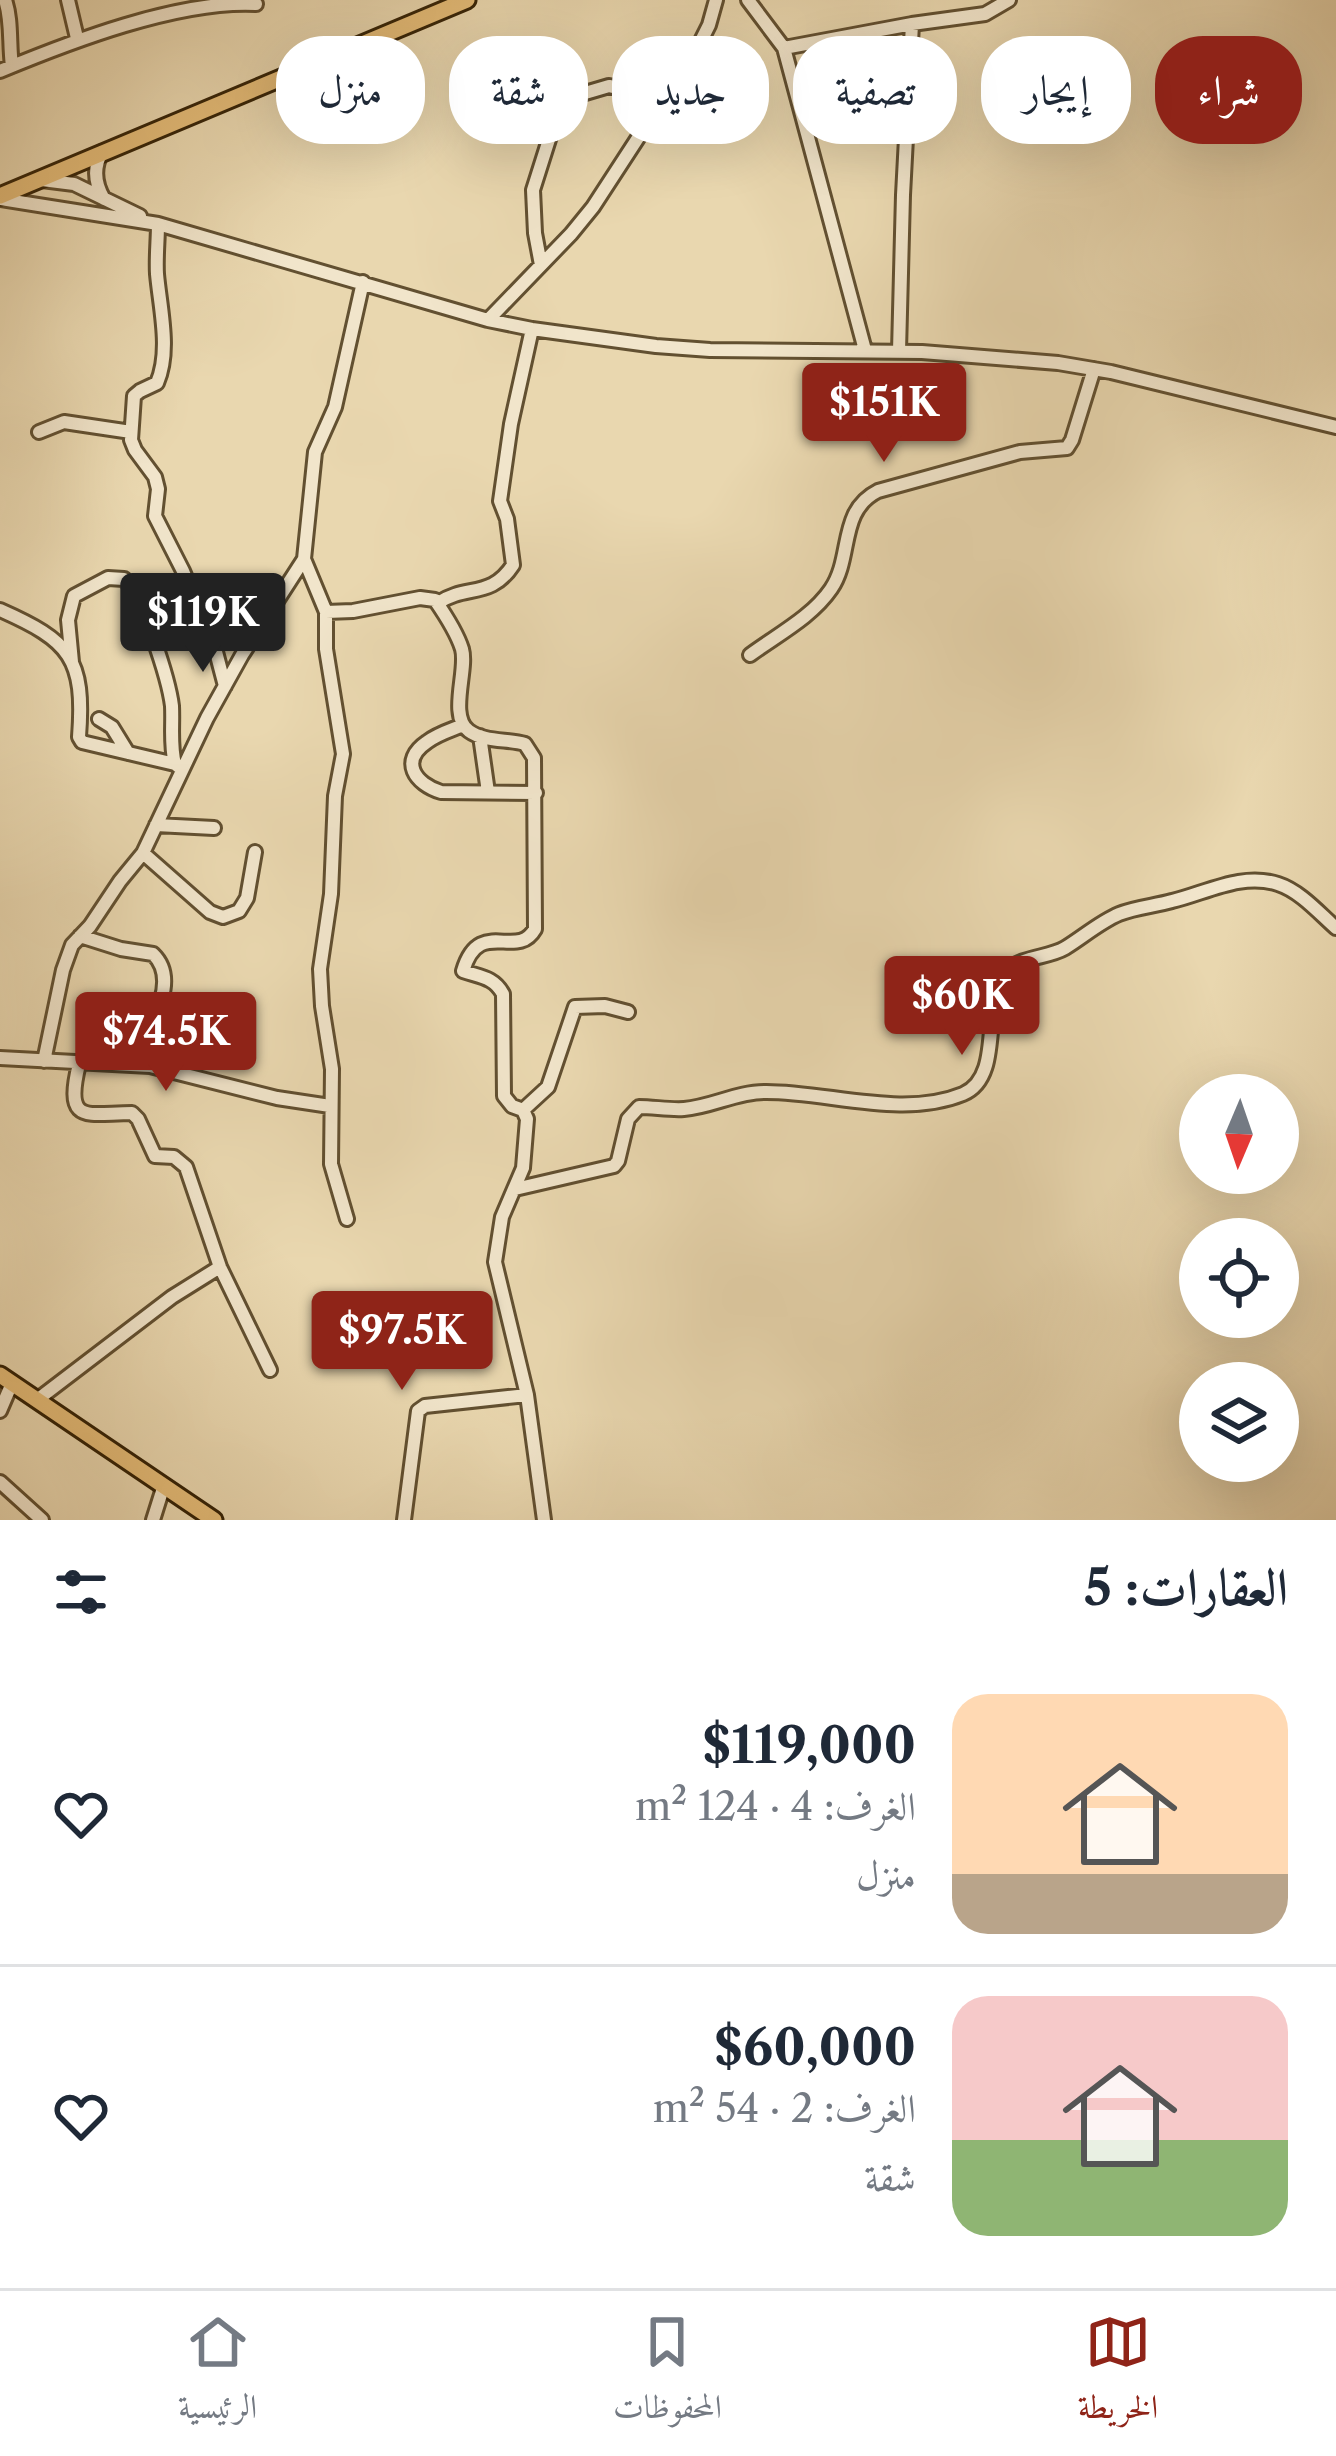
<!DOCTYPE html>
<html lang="ar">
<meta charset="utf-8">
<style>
:root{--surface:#fff;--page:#f2f2f3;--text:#1f2937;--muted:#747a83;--line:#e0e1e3;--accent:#8f2418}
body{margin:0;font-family:"Libre Caslon Text",Amiri,serif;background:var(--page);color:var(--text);direction:rtl;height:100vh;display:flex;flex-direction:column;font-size:45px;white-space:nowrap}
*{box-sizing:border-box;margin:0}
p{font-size:39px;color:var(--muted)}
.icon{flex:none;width:66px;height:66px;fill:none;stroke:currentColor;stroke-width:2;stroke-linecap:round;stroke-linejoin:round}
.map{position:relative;height:1520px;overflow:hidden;direction:ltr}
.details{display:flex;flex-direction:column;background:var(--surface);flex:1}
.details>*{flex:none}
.top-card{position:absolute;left:36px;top:36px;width:1266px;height:108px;direction:rtl;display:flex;gap:24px}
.needle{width:78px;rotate:182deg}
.buttons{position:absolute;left:1179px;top:1074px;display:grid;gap:24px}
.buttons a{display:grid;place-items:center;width:120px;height:120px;border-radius:50%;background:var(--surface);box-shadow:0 12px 48px #0002;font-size:60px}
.price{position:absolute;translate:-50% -102px;padding:0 27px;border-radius:12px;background:var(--accent);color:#fff;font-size:39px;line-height:78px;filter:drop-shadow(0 3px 6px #0008)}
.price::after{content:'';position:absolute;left:50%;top:72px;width:36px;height:27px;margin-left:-18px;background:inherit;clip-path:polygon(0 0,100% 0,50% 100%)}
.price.current{background:#222;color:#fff}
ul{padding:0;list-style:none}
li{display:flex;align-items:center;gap:36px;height:300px;padding:0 48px}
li+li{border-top:3px solid var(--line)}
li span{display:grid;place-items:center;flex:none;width:336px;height:240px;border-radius:36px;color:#555}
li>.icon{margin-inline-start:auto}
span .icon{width:144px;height:144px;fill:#fffc;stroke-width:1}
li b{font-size:51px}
h2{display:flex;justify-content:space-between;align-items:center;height:144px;padding:0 48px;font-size:51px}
.tag{padding:0 42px;border-radius:48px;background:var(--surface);box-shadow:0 12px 48px #0002;font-size:42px;line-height:108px}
.tag.current{background:var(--accent);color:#fff}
.menu{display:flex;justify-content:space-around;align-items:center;height:168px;border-top:3px solid var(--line);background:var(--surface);font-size:33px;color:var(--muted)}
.menu a{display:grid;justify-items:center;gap:6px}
.menu .current{color:var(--accent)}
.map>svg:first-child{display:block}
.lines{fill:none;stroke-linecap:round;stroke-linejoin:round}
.minor-casing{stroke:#625031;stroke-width:18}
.major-casing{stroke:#352307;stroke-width:21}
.minor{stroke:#f1e5cb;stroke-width:12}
.major{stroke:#e4bc78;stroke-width:15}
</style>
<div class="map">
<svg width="1336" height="1520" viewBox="0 0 1336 1520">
<rect width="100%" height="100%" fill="#e9d7af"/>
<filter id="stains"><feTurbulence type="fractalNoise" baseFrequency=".00167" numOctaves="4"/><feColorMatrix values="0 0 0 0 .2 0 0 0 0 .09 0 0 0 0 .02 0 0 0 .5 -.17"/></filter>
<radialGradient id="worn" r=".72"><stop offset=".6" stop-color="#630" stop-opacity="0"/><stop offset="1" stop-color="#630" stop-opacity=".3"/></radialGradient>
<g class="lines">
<!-- minor casing -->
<g class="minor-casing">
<path id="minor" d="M5 0C12 20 9 45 12 66
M68 0 77 38
M748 0 784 48 865 350
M784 48 912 24 985 14 1009 0
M0 71C70 42 178 0 256 4
M102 152C93 168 95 184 104 199
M42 180 74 184 140 216
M0 199 158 224 488 320 532 329 656 346 710 350 922 352 1058 363 1111 372 1336 427
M158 224C158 240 156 257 157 274 160 308 171 351 157 383L140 391 134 396 131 440 135 450 155 477 158 489 155 516 183 571 215 648 225 686
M541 265 535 233 533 190 552 130 562 108 575 96 609 86 663 97
M488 320 571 234 593 207 701 41 709 25 716 0
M899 351 903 195 912 24
M39 432 64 422 131 432
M304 559 326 612V649L343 754 335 796 331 894 320 969 322 1006 332 1069 331 1164 347 1219
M438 603C466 584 491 599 513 565L507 519 500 501 511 424 532 329
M0 610C70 641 85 658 79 737L82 742 175 764 181 769
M326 612 353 611 420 598 435 600C444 613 457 633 462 649 468 670 448 716 469 731 484 742 508 739 525 744L534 758 535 929C517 961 479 916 463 971 480 977 494 977 503 994L504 1096 512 1106 523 1110 527 1119 523 1168 502 1217 495 1262 527 1395 544 1520
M750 655C777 635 812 617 831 589 853 557 838 511 878 491L1020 452 1067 448 1072 440 1094 369
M72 662 68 620 74 596 108 578 124 579C142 594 169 681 172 706 173 727 170 745 175 764
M99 719 112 727 128 753
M463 725C451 730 437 734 427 742 399 761 415 784 441 792L536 793
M480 736 488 792
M156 825 214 828
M143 853 210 912 223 917 239 911 247 898 255 852
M80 936 121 949 153 954C183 983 145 1034 129 1063
M0 1058 150 1066 277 1098 330 1106
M44 1061 63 970 72 945 90 926 120 881 143 853 207 718 242 655 304 559 315 452 335 407 363 282
M79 1064C64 1126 87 1113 132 1113L138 1119 155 1156 174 1157 186 1167 220 1267 270 1370
M523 1110 548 1087 575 1007 605 1006 628 1012
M515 1189 614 1166 618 1161 628 1119 639 1107C654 1107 669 1110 684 1109 711 1107 737 1092 764 1092 826 1091 902 1119 963 1094 1006 1076 979 998 1007 971 1022 956 1048 958 1065 948 1083 937 1100 922 1119 914 1136 907 1155 906 1172 901 1206 893 1242 872 1278 884 1300 891 1319 913 1336 928
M37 1400 172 1297 220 1267
M0 1411 12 1383
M0 1482 42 1520
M153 1520 164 1485
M404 1520 418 1411 425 1406 527 1395"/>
</g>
<!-- major casing -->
<g class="major-casing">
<path id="major" d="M0 196 467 0
M0 1375 214 1520"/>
</g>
<!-- minor -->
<use href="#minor" class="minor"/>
<!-- major -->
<use href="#major" class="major"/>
</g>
<rect width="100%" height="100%" filter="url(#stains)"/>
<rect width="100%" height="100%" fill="url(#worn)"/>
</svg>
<div class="buttons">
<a><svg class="needle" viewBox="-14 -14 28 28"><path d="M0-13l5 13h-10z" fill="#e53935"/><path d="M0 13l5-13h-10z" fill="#747a83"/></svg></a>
<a><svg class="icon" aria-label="locate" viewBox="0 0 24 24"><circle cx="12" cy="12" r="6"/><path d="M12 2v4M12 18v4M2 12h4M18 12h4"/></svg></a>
<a><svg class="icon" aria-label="layers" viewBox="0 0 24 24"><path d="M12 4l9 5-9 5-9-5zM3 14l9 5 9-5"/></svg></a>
</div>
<b class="price" style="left:884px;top:465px">$151K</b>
<b class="price current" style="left:203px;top:675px">$119K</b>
<b class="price" style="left:962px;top:1058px">$60K</b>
<b class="price" style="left:166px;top:1094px">$74.5K</b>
<b class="price" style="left:402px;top:1393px">$97.5K</b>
<div class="top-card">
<a class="tag current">شراء</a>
<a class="tag">إيجار</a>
<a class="tag">تصفية</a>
<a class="tag">جديد</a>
<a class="tag">شقة</a>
<a class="tag">منزل</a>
</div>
</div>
<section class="details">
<h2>العقارات: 5<svg class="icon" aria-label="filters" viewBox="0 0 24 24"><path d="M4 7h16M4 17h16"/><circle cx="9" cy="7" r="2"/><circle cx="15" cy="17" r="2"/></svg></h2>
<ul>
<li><span style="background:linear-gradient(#ffd9b3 75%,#b9a48a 0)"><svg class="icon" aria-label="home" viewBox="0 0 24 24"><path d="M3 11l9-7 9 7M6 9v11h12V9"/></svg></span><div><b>$119,000</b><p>الغرف: 4 · 124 m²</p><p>منزل</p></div><svg class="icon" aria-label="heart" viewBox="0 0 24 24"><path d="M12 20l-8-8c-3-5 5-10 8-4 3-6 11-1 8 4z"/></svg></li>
<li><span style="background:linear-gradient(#f6c9c9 60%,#8fb573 0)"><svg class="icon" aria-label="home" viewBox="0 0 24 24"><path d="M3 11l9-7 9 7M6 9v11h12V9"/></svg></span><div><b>$60,000</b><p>الغرف: 2 · 54 m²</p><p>شقة</p></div><svg class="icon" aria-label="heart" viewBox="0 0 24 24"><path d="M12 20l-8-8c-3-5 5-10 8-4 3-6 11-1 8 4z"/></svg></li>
</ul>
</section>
<nav class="menu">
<a class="current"><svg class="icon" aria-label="map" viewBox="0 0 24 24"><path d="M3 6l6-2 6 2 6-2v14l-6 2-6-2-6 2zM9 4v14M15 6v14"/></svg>الخريطة</a>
<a><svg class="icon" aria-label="saved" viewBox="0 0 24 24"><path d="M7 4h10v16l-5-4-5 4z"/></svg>المحفوظات</a>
<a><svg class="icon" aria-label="home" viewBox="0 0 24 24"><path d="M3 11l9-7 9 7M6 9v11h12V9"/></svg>الرئيسية</a>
</nav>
